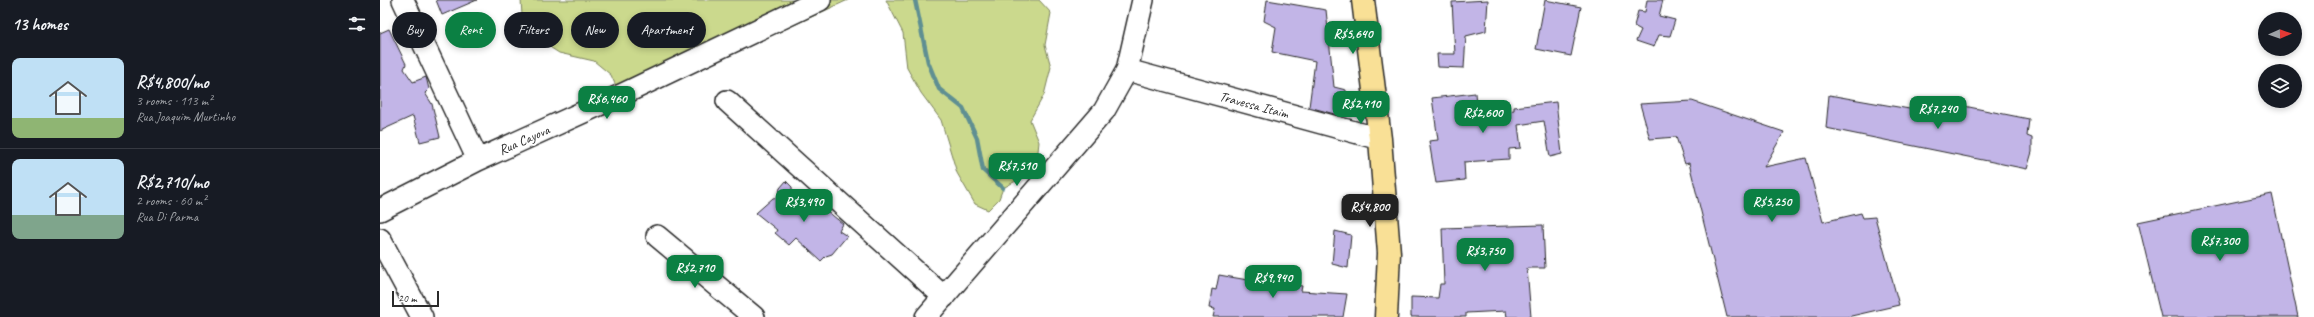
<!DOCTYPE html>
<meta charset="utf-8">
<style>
:root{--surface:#171b24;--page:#242831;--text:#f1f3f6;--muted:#9ea1a6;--line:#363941;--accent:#0b8043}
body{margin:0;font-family:Caveat,sans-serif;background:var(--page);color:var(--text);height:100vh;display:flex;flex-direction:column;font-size:15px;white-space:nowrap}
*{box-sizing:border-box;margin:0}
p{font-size:13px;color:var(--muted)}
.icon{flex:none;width:22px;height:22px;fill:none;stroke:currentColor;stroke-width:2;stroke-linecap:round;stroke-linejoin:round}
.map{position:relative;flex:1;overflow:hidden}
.drawer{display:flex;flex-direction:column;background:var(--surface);width:380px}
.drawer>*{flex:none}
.top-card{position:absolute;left:12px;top:12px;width:380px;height:36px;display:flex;gap:8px}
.needle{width:26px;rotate:88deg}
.fabs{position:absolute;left:1878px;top:12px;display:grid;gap:8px}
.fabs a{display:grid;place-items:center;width:44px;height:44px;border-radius:50%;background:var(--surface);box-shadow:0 2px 6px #0003;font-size:20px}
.scale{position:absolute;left:12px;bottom:10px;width:47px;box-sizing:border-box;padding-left:4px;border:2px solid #2b2b2b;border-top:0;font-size:11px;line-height:14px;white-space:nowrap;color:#2b2b2b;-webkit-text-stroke:3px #fff;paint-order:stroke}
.price{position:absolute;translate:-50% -34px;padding:0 9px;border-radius:8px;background:var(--accent);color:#fff;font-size:13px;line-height:26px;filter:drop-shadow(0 1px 2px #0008)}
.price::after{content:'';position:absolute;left:50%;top:24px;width:12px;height:9px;margin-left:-6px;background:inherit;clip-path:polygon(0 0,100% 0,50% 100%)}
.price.current{background:#222;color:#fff}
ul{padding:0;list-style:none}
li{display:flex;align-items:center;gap:12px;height:100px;padding:0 12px}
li+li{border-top:1px solid var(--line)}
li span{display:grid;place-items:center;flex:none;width:112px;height:80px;border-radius:8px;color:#555}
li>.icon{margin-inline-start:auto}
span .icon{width:48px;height:48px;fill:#fffc;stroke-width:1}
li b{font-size:17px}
h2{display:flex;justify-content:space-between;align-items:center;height:48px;padding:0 12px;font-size:17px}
.chip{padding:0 14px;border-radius:18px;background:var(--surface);box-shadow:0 2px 6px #0003;font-size:14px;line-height:36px}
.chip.current{background:var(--accent);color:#fff}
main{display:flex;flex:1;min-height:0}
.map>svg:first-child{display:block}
.green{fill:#cbd98d;stroke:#7b825c}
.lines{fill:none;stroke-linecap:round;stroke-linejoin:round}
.stream{stroke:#5e8f92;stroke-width:4.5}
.building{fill:#c2b5e7;stroke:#2b2b2b}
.minor-casing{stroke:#2b2b2b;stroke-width:24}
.major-casing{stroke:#2b2b2b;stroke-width:25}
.minor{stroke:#fff;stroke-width:21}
.major{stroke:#f9e096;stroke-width:22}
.labels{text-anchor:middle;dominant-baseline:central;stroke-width:4;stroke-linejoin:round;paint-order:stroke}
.street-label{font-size:14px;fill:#2b2b2b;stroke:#fff}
</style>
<main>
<section class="drawer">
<h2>13 homes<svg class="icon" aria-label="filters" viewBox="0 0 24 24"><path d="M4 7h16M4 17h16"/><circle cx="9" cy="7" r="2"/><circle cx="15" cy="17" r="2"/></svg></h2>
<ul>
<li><span style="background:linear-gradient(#bfe0f5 75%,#8fb573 0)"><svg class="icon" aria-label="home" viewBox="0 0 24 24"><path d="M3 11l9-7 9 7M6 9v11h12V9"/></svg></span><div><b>R$4,800/mo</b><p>3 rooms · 113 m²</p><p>Rua Joaquim Murtinho</p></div></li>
<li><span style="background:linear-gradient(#bfe0f5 70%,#7fa58c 0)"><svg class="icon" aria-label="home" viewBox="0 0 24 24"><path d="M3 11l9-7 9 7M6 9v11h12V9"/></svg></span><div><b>R$2,710/mo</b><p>2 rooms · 60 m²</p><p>Rua Di Parma</p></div></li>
</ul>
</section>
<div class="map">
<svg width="1934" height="317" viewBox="0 0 1934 317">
<rect width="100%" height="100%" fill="#fff"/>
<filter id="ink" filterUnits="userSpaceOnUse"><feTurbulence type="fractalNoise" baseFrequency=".025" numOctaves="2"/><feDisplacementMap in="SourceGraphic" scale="8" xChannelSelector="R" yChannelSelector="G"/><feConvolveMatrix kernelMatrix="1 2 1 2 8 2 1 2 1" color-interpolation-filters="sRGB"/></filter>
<g filter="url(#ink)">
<!-- green -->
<path class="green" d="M141 0H468L244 104 231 75 214 61 179 53 143 30Z
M506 0H659L671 13 665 45 671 67 664 95 650 120 659 142 656 170 623 188 619 199 608 210 595 204 577 173 561 120 541 93 527 68 523 33Z"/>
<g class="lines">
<!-- stream -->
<path class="stream" d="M535 0 548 62 559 89 583 108 597 138 603 170 623 188"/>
</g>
<!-- building -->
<path class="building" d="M56 0H97L62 15Z
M887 0 946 10 954 87 966 90V107L958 115 929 107 935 61 892 52 896 27 884 21Z
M1108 0 1106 31 1086 36 1084 68 1058 67 1057 54H1075L1072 2Z
M1165 0 1201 7 1191 56 1156 49Z
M1267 0H1283L1279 16 1295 20 1290 36 1279 35 1274 47 1256 41 1261 30 1254 26 1258 11 1265 12Z
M9 29 26 64 24 69 33 82 46 77 49 89 45 93 52 104 60 137 40 142 33 116 0 131V33Z
M1095 93 1097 116 1134 110V107L1176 102 1182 154 1170 157 1164 121 1138 125 1141 148 1129 149V159L1084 162 1085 180 1056 183 1049 141 1058 140 1052 98Z
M1449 95 1564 115 1569 103 1649 119 1647 136 1652 138V152L1647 169 1446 128Z
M1312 101 1404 132 1384 167 1426 158 1443 222 1481 213 1483 218 1495 217 1519 305 1467 317H1347L1309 163 1305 164 1296 137 1270 139 1260 104Z
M406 181 412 187 413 214 430 197 463 224 459 231 467 236 452 254 446 256 441 261 416 238 409 245 395 233 397 230 376 213 393 198 398 197 400 188Z
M1892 194 1918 317H1781L1758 222Z
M1163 225 1165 268H1147L1151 317H1127L1126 311 1086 313V317H1031V297L1058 298 1060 284H1064L1062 228Z
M955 231 971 235 968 268 952 264Z
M893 271 917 275 916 285 922 286 921 291 967 294 963 317H833L835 309 829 308 832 289 836 290 839 275 891 284Z"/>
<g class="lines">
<!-- minor casing -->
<g class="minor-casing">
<path id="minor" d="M23 0 98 160
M747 70 1000 139
M347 101 564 297
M0 210 98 160 241 95 440 0
M277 236 374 317
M0 239 42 317
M546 317 724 111 747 70 763 0"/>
</g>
<!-- major casing -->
<g class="major-casing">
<path id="major" d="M983 0 1000 139 1009 253 1006 317"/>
</g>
<!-- minor -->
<use href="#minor" class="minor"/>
<!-- major -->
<use href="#major" class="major"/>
</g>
</g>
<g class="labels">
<!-- street labels -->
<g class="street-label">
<text transform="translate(874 105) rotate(15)">Travessa Itaim</text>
<text transform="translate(144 140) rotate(-24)">Rua Cayova</text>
</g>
</g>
</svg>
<div class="fabs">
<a><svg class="needle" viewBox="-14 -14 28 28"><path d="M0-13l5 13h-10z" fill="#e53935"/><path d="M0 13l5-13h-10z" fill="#9ea1a6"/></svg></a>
<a><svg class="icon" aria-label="layers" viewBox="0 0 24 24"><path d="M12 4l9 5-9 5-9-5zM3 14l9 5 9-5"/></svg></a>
</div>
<div class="scale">20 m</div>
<b class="price" style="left:973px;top:55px">R$5,640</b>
<b class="price" style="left:227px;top:120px">R$6,460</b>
<b class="price" style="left:981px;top:125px">R$2,410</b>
<b class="price" style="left:1558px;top:130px">R$7,240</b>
<b class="price" style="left:1103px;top:134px">R$2,600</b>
<b class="price" style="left:637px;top:187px">R$7,510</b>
<b class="price" style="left:424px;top:223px">R$3,490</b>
<b class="price" style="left:1392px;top:223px">R$5,250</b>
<b class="price current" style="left:990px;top:228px">R$4,800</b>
<b class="price" style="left:1840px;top:262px">R$7,300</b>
<b class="price" style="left:1105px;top:272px">R$3,750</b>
<b class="price" style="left:315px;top:289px">R$2,710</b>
<b class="price" style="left:893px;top:299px">R$9,940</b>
<div class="top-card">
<a class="chip">Buy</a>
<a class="chip current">Rent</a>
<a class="chip">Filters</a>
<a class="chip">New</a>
<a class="chip">Apartment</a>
</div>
</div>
</main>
